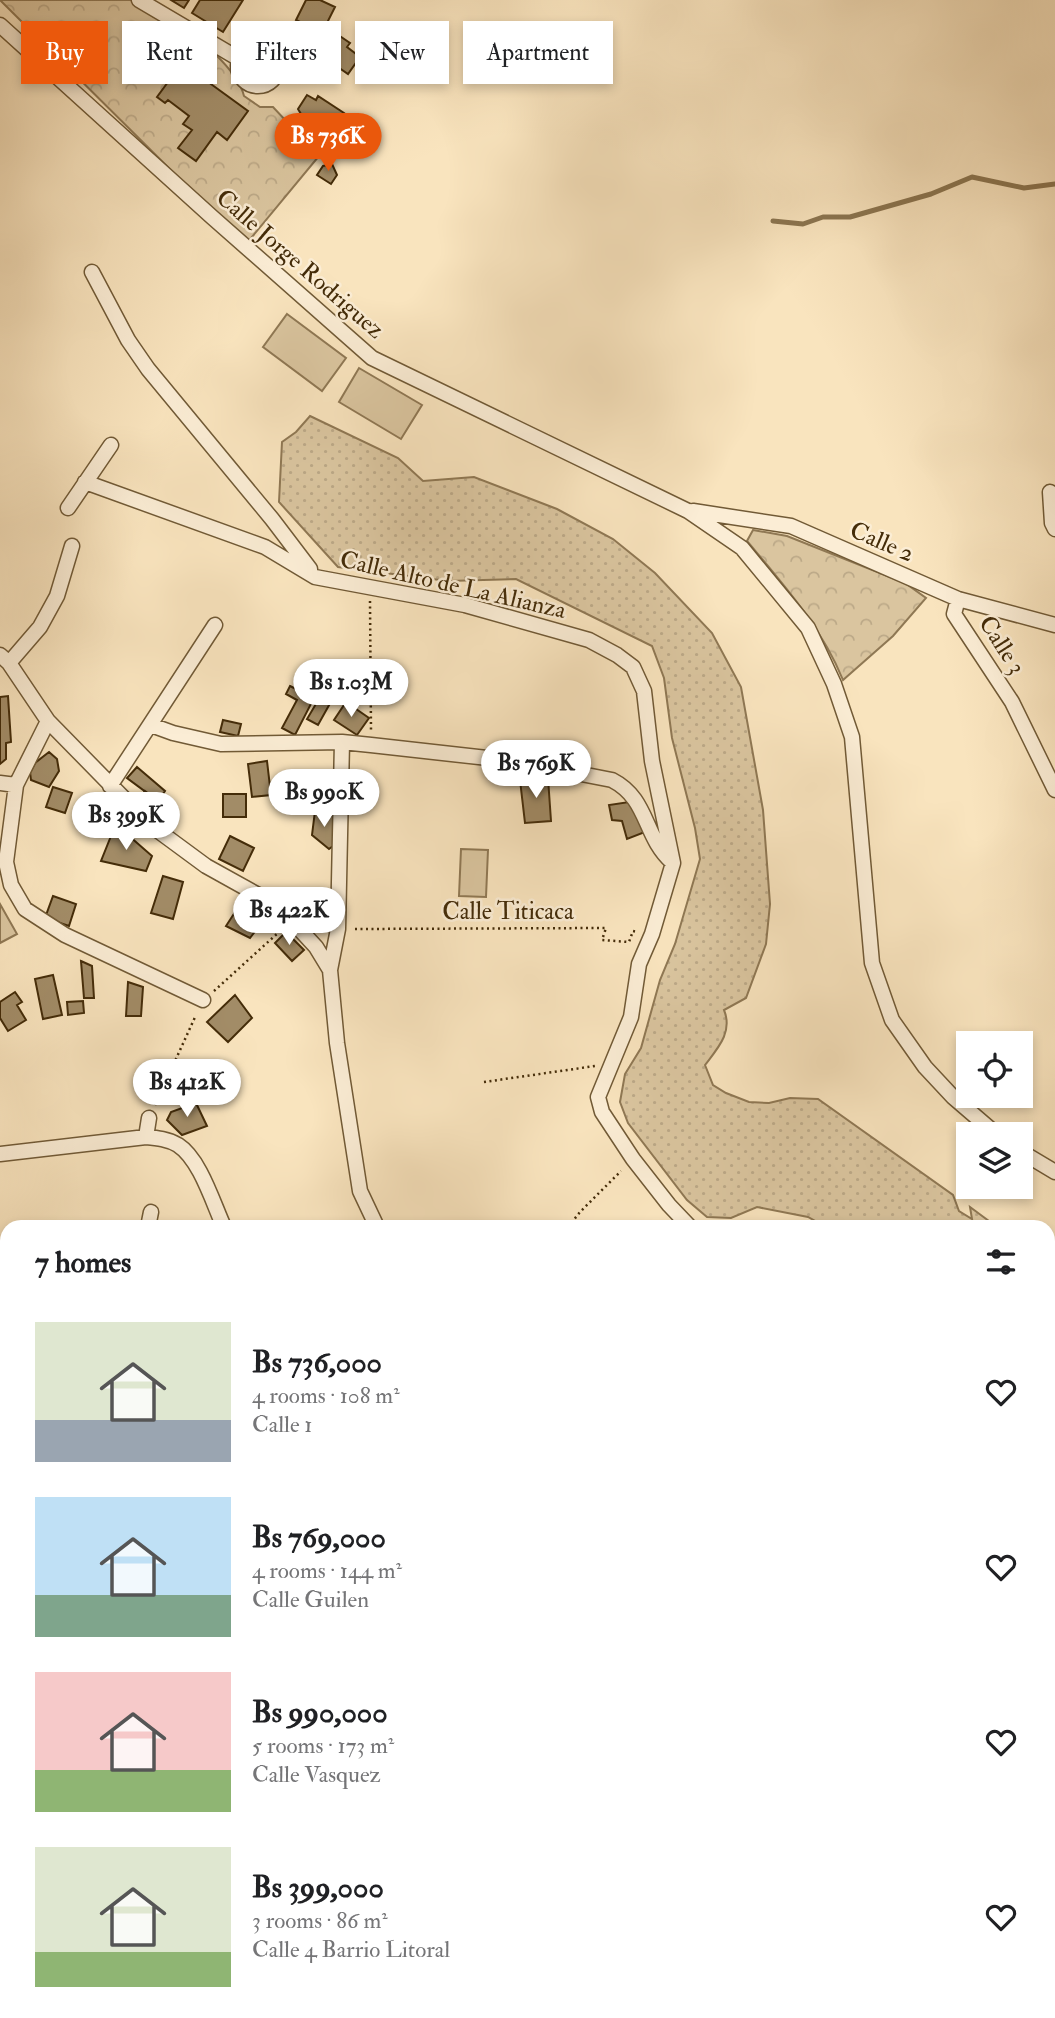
<!DOCTYPE html>
<meta charset="utf-8">
<style>
:root{--surface:#fff;--page:#f2f2f2;--text:#202124;--muted:#757577;--accent:#ea580c}
body{margin:0;font-family:"IM FELL Double Pica",serif;background:var(--page);color:var(--text);height:100vh;display:flex;flex-direction:column;font-size:26px;white-space:nowrap}
*{box-sizing:border-box;margin:0}
p{font-size:23px;color:var(--muted)}
.icon{flex:none;width:38px;height:38px;fill:none;stroke:currentColor;stroke-width:2;stroke-linecap:round;stroke-linejoin:round}
.map{position:relative;flex:1;overflow:hidden}
.drawer{position:absolute;left:0px;top:1220px;width:1055px;height:800px;display:flex;flex-direction:column;background:var(--surface);border-radius:21px 21px 0 0;box-shadow:0 4px 10px #0003}
.drawer>*{flex:none}
.guide{position:absolute;left:21px;top:21px;width:700px;height:63px;display:flex;gap:14px}
.buttons{position:absolute;left:956px;top:1031px;display:grid;gap:14px}
.buttons a{display:grid;place-items:center;width:77px;height:77px;border-radius:0px;background:var(--surface);box-shadow:0 4px 10px #0003;font-size:35px}
.price{position:absolute;translate:-50% -60px;padding:0 16px;border-radius:24px;background:#fff;color:#222;font-size:23px;line-height:46px;filter:drop-shadow(0 2px 4px #0008)}
.price::after{content:'';position:absolute;left:50%;top:42px;width:21px;height:16px;margin-left:-10px;background:inherit;clip-path:polygon(0 0,100% 0,50% 100%)}
.price.selected{background:var(--accent);color:#fff}
ul{padding:0;list-style:none}
li{display:flex;align-items:center;gap:21px;height:175px;padding:0 35px}
li span{display:grid;place-items:center;flex:none;width:196px;height:140px;border-radius:0px;color:#555}
li>.icon{margin-inline-start:auto}
span .icon{width:84px;height:84px;fill:#fffc;stroke-width:1}
li b{font-size:30px}
h2{display:flex;justify-content:space-between;align-items:center;height:84px;padding:0 35px;font-size:30px}
.pill{padding:0 24px;border-radius:0px;background:var(--surface);box-shadow:0 4px 10px #0003;font-size:24px;line-height:63px}
.pill.selected{background:var(--accent);color:#fff}
.map>svg:first-child{display:block}
.grass{fill:url(#grass-dots);stroke:#8f7854;stroke-width:2}
.park{fill:url(#park-crowns);stroke:#8f7854;stroke-width:2}
.pitch{fill:#dac59f;stroke:#8f7854;stroke-width:2}
.lines{fill:none;stroke-linecap:round;stroke-linejoin:round}
.stream{stroke:#8b7550;stroke-width:5}
.building{fill:#a28c67;stroke:#442c09;stroke-width:2}
.street-casing{stroke:#715a36;stroke-width:17}
.secondary-casing{stroke:#442c09;stroke-width:22}
.primary-casing{stroke:#442c09;stroke-width:25}
.path{stroke:#442c09;stroke-width:2.5;stroke-dasharray:2 3.5;stroke-linecap:butt}
.street{stroke:#fbedd5;stroke-width:14}
.secondary{stroke:#fbedd5;stroke-width:19}
.primary{stroke:#f9e4be;stroke-width:23}
.labels{text-anchor:middle;dominant-baseline:central;stroke-width:5;stroke-linejoin:round;paint-order:stroke}
.street-label{font-size:24px;fill:#442c09;stroke:#fbedd5}
</style>
<div class="map">
<svg width="1055" height="2018" viewBox="0 0 1055 2018">
<defs>
<pattern id="grass-dots" width="8" height="8" patternUnits="userSpaceOnUse" patternTransform="scale(1.75)"><rect width="8" height="8" fill="#dac59f"/><path d="M2 2h.1M6 6h.1" fill="none" stroke="#bca988" stroke-width="1.8" stroke-linecap="round"/></pattern>
<pattern id="park-crowns" width="20" height="18" patternUnits="userSpaceOnUse" patternTransform="scale(1.75)"><rect width="20" height="18" fill="#dac59f"/><path d="M2 6a3 3 0 1 1 6 0M12 15a3 3 0 1 1 6 0" fill="none" stroke="#bca988"/></pattern>
</defs>
<rect width="100%" height="100%" fill="#f9e4be"/>
<filter id="stains"><feTurbulence type="fractalNoise" baseFrequency=".00286" numOctaves="4"/><feColorMatrix values="0 0 0 0 .2 0 0 0 0 .09 0 0 0 0 .02 0 0 0 .5 -.17"/></filter>
<radialGradient id="worn" r=".72"><stop offset=".6" stop-color="#630" stop-opacity="0"/><stop offset="1" stop-color="#630" stop-opacity=".3"/></radialGradient>
<!-- grass -->
<path class="grass" d="M310 416 398 458 423 481 474 477 557 509 613 539 655 573 712 633 741 687 763 810 770 904 766 944 746 998 724 1010C733 1032 718 1048 705 1065L713 1085 726 1093 749 1102 769 1103 790 1098 818 1099 953 1195 959 1211 972 1219 970 1207 997 1227H826L808 1217 757 1207 731 1218 707 1217 687 1200 628 1123 620 1102 625 1074 641 1048 660 980 675 944 700 859 695 828 672 738 664 678 652 646 516 579 448 581 338 567 279 502 282 442 296 432Z
M1048 1242 1055 1247V1379L1048 1375Z"/>
<!-- park -->
<path class="park" d="M0 0H150C177 23 236 62 244 96L260 107H273L319 156 247 243 211 210Z
M753 530 787 536 905 583 926 598 893 636 843 680C822 628 783 584 747 541Z"/>
<!-- pitch -->
<path class="pitch" d="M287 314 346 358 322 391 263 347Z
M359 368 422 405 401 439 339 402Z
M461 849 488 850 486 897 459 896Z
M0 904 17 934 0 943Z"/>
<g class="lines">
<!-- stream -->
<path class="stream" d="M773 221 803 224 823 217H850L931 194 972 177 1024 188 1055 184"/>
</g>
<!-- building -->
<path class="building" d="M171 0H189L184 8Z
M200 0H243L223 32 192 13Z
M306 0H320L335 7 322 33 296 20Z
M328 28 350 43 347 47 360 57 348 74 335 65 327 75 305 58 311 50 310 44 319 33 323 34Z
M182 63 248 111 227 140 217 132 196 161 178 148 192 130 183 124 189 116 168 100 165 103 157 97Z
M307 95 316 100 318 96 344 113 325 143 295 123 301 114 298 109Z
M332 164 337 175 331 184 317 175 323 166Z
M290 686 314 698 295 735 282 728 297 700 286 694Z
M323 692 333 698 318 725 307 719Z
M8 696 11 742 6 743V759L0 764V697Z
M346 702 369 718 357 735 334 720Z
M223 720 241 724 238 736 220 732Z
M49 752 57 759 59 771 49 787 31 780 30 772 35 763Z
M267 761 271 795 252 797 248 764Z
M137 767 165 791 158 801 127 778Z
M548 778 551 821 525 823 520 780Z
M311 785 335 795V814L303 801Z
M53 787 72 793 65 813 46 807Z
M145 791 158 801 147 814 135 804Z
M223 794H246V817H223Z
M629 802 645 832 627 839 622 821 612 820 609 805Z
M315 811 335 817 333 846 329 849 312 835Z
M120 828 152 856 146 871 101 861 111 836Z
M230 836 254 848 243 871 219 859Z
M163 876 183 882 173 919 151 913Z
M53 896 76 904 69 926 45 918Z
M239 906 266 917 250 938 226 926Z
M286 932 304 950 292 961 275 943Z
M81 961 92 966 94 998H84Z
M53 975 62 1015 43 1019 35 979Z
M128 982 143 987 141 1016H126Z
M15 992 22 1002 17 1005 26 1020 8 1031 0 1018V1002Z
M235 995 252 1018 228 1042 207 1022Z
M83 1001 84 1013 68 1015 67 1002Z
M196 1103 207 1126 182 1135 167 1120 171 1112Z"/>
<g class="lines">
<!-- street casing -->
<g class="street-casing">
<path id="street" d="M139 0 239 59
M0 25 212 217 372 358 688 511 742 548 808 628 834 684 852 737 872 963 892 1020 925 1067 953 1097 996 1134
M238 66a20 20 0 1 1 40 0a20 20 0 1 1-40 0Z
M92 272 128 340 148 369 272 519 310 569
M85 482 265 547 315 577 465 605 589 640 617 655 633 667 644 691 652 761 673 863 652 934 639 964 631 1017 598 1097 602 1112 633 1159 669 1205 690 1227
M1050 492 1052 523 1055 529
M68 508 111 445
M693 511 791 526 958 599 1055 625
M958 599 954 614 1012 702 1055 790
M0 655 9 663 48 721 149 824 206 866 260 896 292 921 316 947 330 970 337 1043 360 1191 377 1227
M9 663 40 627 57 596 72 546
M48 721 16 785 6 862 11 885 25 909 65 935 203 1000
M151 725 173 733 221 744 342 742 371 745 514 761 612 780C649 799 643 836 672 862
M0 783 16 785
M110 786 215 625
M330 970 338 929 342 742
M146 1137 149 1118
M1020 1151 1055 1172
M0 1154 146 1137C157 1138 168 1139 178 1145 200 1159 213 1203 224 1227
M148 1227 151 1212
M1048 1530 1055 1532
M0 1621 7 1616
M1048 1899 1055 1903
M482 2018 486 2012"/>
</g>
<!-- secondary casing -->
<g class="secondary-casing">
<path id="secondary" d="M0 1848 7 1854
M427 2012 439 2018"/>
</g>
<!-- primary casing -->
<g class="primary-casing">
<path id="primary" d="M0 1993 7 1995
M61 2012 75 2018"/>
</g>
<!-- path -->
<path class="path" d="M370 601 371 731
M355 929 606 928 602 940 629 942 633 931 638 932
M214 991 279 932
M484 1082 595 1066
M155 1105 196 1015
M568 1227 580 1212 621 1171
M1048 1387 1055 1391
M734 2012V2018
M364 2018 365 2012"/>
<!-- street -->
<use href="#street" class="street"/>
<!-- secondary -->
<use href="#secondary" class="secondary"/>
<!-- primary -->
<use href="#primary" class="primary"/>
</g>
<g class="labels">
<!-- street labels -->
<g class="street-label">
<text transform="translate(300 264) rotate(41)">Calle Jorge Rodriguez</text>
<text transform="translate(882 542) rotate(23)">Calle 2</text>
<text transform="translate(453 585) rotate(13)">Calle Alto de La Alianza</text>
<text transform="translate(1002 645) rotate(57)">Calle 3</text>
<text x="508" y="911">Calle Titicaca</text>
</g>
</g>
<rect width="100%" height="100%" filter="url(#stains)"/>
<rect width="100%" height="100%" fill="url(#worn)"/>
</svg>
<div class="buttons">
<a><svg class="icon" aria-label="locate" viewBox="0 0 24 24"><circle cx="12" cy="12" r="6"/><path d="M12 2v4M12 18v4M2 12h4M18 12h4"/></svg></a>
<a><svg class="icon" aria-label="layers" viewBox="0 0 24 24"><path d="M12 4l9 5-9 5-9-5zM3 14l9 5 9-5"/></svg></a>
</div>
<b class="price selected" style="left:328px;top:173px">Bs 736K</b>
<b class="price" style="left:351px;top:719px">Bs 1.03M</b>
<b class="price" style="left:536px;top:800px">Bs 769K</b>
<b class="price" style="left:324px;top:829px">Bs 990K</b>
<b class="price" style="left:126px;top:852px">Bs 399K</b>
<b class="price" style="left:289px;top:947px">Bs 422K</b>
<b class="price" style="left:187px;top:1119px">Bs 412K</b>
<div class="guide">
<a class="pill selected">Buy</a>
<a class="pill">Rent</a>
<a class="pill">Filters</a>
<a class="pill">New</a>
<a class="pill">Apartment</a>
</div>
<section class="drawer">
<h2>7 homes<svg class="icon" aria-label="filters" viewBox="0 0 24 24"><path d="M4 7h16M4 17h16"/><circle cx="9" cy="7" r="2"/><circle cx="15" cy="17" r="2"/></svg></h2>
<ul>
<li><span style="background:linear-gradient(#dfe7d0 70%,#9aa5b1 0)"><svg class="icon" aria-label="home" viewBox="0 0 24 24"><path d="M3 11l9-7 9 7M6 9v11h12V9"/></svg></span><div><b>Bs 736,000</b><p>4 rooms · 108 m²</p><p>Calle 1</p></div><svg class="icon" aria-label="heart" viewBox="0 0 24 24"><path d="M12 20l-8-8c-3-5 5-10 8-4 3-6 11-1 8 4z"/></svg></li>
<li><span style="background:linear-gradient(#bfe0f5 70%,#7fa58c 0)"><svg class="icon" aria-label="home" viewBox="0 0 24 24"><path d="M3 11l9-7 9 7M6 9v11h12V9"/></svg></span><div><b>Bs 769,000</b><p>4 rooms · 144 m²</p><p>Calle Guilen</p></div><svg class="icon" aria-label="heart" viewBox="0 0 24 24"><path d="M12 20l-8-8c-3-5 5-10 8-4 3-6 11-1 8 4z"/></svg></li>
<li><span style="background:linear-gradient(#f6c9c9 70%,#8fb573 0)"><svg class="icon" aria-label="home" viewBox="0 0 24 24"><path d="M3 11l9-7 9 7M6 9v11h12V9"/></svg></span><div><b>Bs 990,000</b><p>5 rooms · 173 m²</p><p>Calle Vasquez</p></div><svg class="icon" aria-label="heart" viewBox="0 0 24 24"><path d="M12 20l-8-8c-3-5 5-10 8-4 3-6 11-1 8 4z"/></svg></li>
<li><span style="background:linear-gradient(#dfe7d0 75%,#8fb573 0)"><svg class="icon" aria-label="home" viewBox="0 0 24 24"><path d="M3 11l9-7 9 7M6 9v11h12V9"/></svg></span><div><b>Bs 399,000</b><p>3 rooms · 86 m²</p><p>Calle 4 Barrio Litoral</p></div><svg class="icon" aria-label="heart" viewBox="0 0 24 24"><path d="M12 20l-8-8c-3-5 5-10 8-4 3-6 11-1 8 4z"/></svg></li>
</ul>
</section>
</div>
